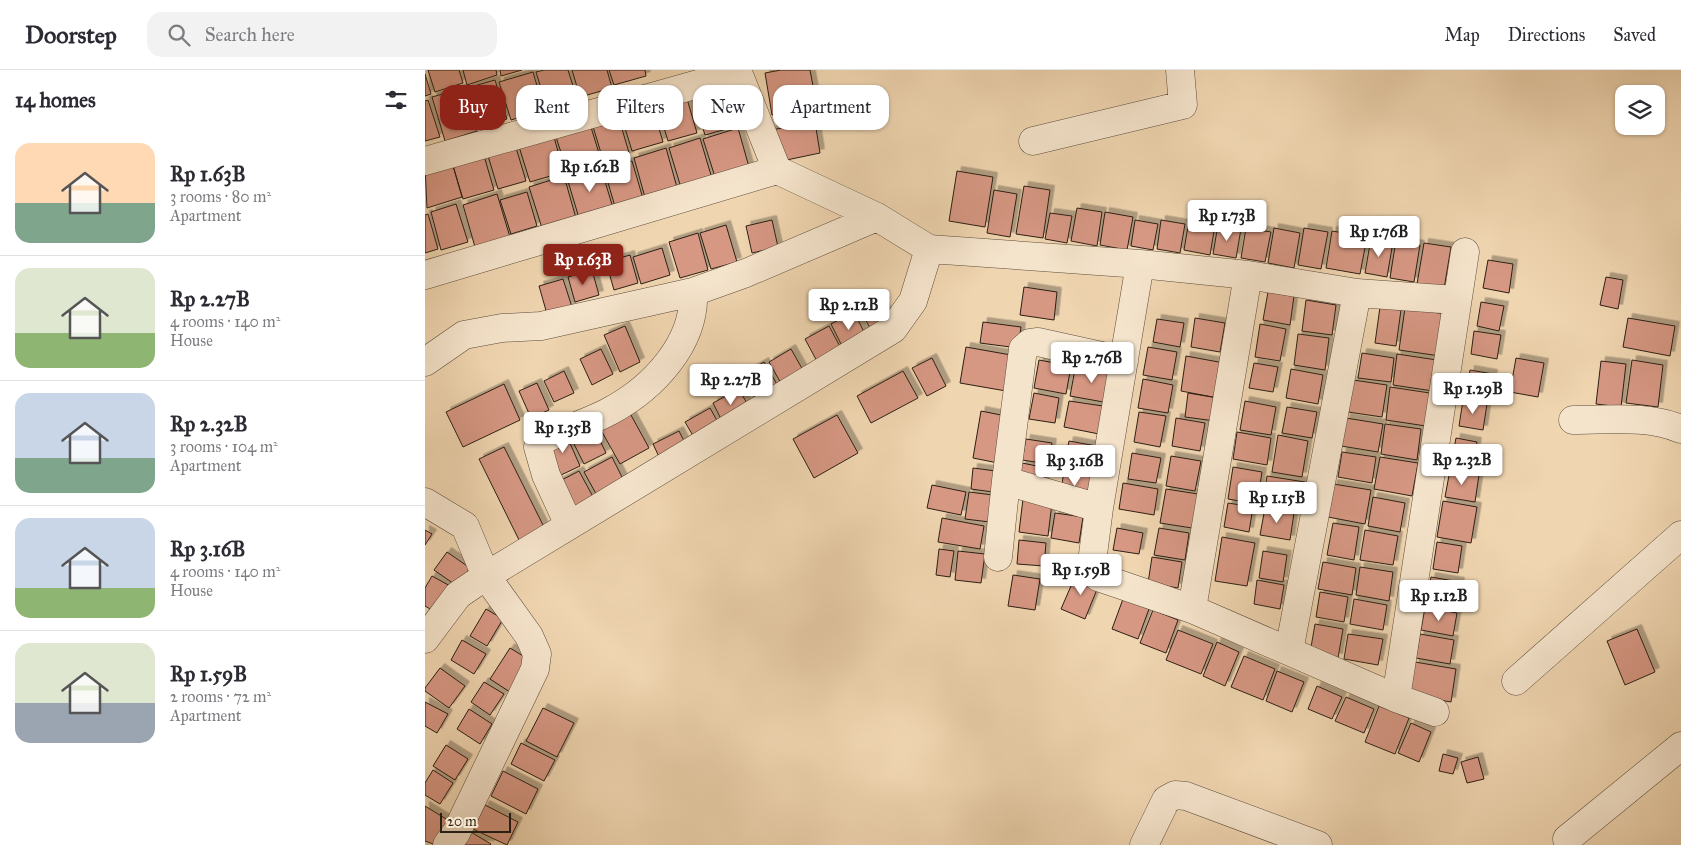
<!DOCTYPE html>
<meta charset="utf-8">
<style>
:root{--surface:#fff;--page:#f2f2f3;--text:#2b2b33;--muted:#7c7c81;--line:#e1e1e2;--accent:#8f2418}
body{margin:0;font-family:"IM FELL Great Primer",serif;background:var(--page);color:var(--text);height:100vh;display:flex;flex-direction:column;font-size:19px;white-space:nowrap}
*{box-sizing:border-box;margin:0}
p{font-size:16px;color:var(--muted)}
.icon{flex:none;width:28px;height:28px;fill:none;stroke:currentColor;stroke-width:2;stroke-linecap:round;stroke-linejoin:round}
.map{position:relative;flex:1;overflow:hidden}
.drawer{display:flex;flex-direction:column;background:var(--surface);width:425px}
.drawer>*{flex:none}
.top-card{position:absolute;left:15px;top:15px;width:475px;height:45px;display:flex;gap:10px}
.controls{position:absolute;left:1190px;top:15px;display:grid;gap:10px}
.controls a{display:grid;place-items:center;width:50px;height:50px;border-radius:10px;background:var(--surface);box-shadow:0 1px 4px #0004;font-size:25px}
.scale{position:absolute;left:15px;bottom:12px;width:71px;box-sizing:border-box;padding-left:5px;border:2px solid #2c1f13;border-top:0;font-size:14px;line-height:18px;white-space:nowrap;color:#2c1f13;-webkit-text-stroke:4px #f5e4cc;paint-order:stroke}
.price{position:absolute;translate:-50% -42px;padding:0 11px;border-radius:5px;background:#fff;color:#222;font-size:16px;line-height:32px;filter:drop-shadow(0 1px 2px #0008)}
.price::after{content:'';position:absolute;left:50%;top:30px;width:15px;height:11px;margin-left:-8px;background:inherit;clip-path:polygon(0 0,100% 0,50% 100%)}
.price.active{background:var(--accent);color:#fff}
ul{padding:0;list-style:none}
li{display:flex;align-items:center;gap:15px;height:125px;padding:0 15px}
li+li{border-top:1px solid var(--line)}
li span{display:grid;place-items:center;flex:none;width:140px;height:100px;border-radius:15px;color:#555}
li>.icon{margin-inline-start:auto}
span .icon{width:60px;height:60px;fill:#fffc;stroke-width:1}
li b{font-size:21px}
h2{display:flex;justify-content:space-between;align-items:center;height:60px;padding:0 15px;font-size:21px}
.chip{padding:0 18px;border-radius:15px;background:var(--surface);box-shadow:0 1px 4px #0004;font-size:18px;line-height:45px}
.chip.active{background:var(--accent);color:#fff}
header{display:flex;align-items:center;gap:30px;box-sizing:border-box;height:70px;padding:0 25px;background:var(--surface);border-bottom:1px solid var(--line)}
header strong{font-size:24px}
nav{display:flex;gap:28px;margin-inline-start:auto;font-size:18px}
.search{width:350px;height:45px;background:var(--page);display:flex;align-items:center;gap:12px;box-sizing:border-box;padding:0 18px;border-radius:15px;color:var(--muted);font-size:19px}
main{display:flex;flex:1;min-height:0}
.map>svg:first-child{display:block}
.building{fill:#d69783;stroke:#2c1f13;filter:url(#shadow)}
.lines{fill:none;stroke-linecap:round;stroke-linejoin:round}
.minor-casing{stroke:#5d4c3a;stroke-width:29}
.minor{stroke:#f5e4cc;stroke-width:28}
</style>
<header>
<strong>Doorstep</strong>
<div class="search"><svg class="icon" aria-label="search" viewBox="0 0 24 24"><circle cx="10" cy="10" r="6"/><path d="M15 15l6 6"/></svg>Search here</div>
<nav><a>Map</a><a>Directions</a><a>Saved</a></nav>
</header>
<main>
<section class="drawer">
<h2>14 homes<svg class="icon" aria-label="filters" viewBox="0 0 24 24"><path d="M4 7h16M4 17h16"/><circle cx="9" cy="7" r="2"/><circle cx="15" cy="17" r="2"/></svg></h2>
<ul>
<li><span style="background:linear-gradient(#ffd9b3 60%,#7fa58c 0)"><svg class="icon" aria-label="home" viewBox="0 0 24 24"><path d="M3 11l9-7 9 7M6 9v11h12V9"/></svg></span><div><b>Rp 1.63B</b><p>3 rooms · 80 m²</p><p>Apartment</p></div></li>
<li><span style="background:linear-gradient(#dfe7d0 65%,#8fb573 0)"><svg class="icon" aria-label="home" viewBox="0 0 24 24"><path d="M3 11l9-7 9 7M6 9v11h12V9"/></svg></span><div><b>Rp 2.27B</b><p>4 rooms · 140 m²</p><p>House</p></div></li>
<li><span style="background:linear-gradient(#c9d6e8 65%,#7fa58c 0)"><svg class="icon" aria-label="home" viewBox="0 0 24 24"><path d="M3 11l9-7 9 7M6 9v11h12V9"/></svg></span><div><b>Rp 2.32B</b><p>3 rooms · 104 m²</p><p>Apartment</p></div></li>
<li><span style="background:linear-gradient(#c9d6e8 70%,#8fb573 0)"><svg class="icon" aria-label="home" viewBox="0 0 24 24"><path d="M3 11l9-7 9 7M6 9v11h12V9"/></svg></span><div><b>Rp 3.16B</b><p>4 rooms · 140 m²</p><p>House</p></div></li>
<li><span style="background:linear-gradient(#dfe7d0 60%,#9aa5b1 0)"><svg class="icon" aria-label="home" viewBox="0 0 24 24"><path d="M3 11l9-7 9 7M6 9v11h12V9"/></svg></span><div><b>Rp 1.59B</b><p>2 rooms · 72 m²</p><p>Apartment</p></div></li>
</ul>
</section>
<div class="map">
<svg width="1256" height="775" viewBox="0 0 1256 775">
<defs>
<filter id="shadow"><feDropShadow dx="4.5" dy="-4.5" stdDeviation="0" flood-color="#0004"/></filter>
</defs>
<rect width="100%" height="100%" fill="#efd5b0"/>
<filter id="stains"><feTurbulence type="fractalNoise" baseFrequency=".004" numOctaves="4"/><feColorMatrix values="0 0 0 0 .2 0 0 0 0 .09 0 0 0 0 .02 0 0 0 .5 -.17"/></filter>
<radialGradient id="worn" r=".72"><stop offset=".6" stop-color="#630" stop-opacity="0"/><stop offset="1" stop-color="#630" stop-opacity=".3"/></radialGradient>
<!-- building -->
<path class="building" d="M3 0H34L38 13 10 22Z
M38 0H71L72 5 42 15Z
M75 0H97L76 6Z
M119 0H143L152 29 122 38 111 2Z
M147 0H182L187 18 155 27Z
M184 0H220L221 6 189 15Z
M356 0H385L392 37 347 45 340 3Z
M108 2 119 40 86 50 74 12Z
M0 4 6 24 0 26Z
M70 10 82 49 54 58 42 18Z
M299 14 312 56 280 65 267 24Z
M39 18 52 61 20 71 7 27Z
M260 22 272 63 243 71 231 31Z
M3 30 15 67 0 71V31Z
M227 35 238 72 207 81 196 45Z
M192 42 205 86 179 93 166 50Z
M390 52 395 83 352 92 346 60Z
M165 54 177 93 143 104 130 64Z
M126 57 139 102 105 112 91 67Z
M313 58 324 97 290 107 278 69Z
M275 68 288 112 257 121 244 78Z
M89 71 101 111 73 119 61 79Z
M241 78 253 121 221 131 209 88Z
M57 79 69 120 38 129 26 89Z
M26 89 37 127 2 138 0 97Z
M207 91 219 132 191 140 179 99Z
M176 98 188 138 154 148 142 108Z
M532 101 568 107 560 157 524 151Z
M139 106 151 148 117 158 104 117Z
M599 116 625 120 618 168 591 164Z
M569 120 592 124 585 167 562 163Z
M102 122 112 156 86 164 75 130Z
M72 124 85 167 50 177 38 135Z
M31 134 43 172 16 180 6 142Z
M652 138 677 142 672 176 646 171Z
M680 142 708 147 702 180 675 175Z
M625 143 647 146 642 173 620 169Z
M3 144 13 179 0 183V145Z
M347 150 353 177 327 183 321 156Z
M710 150 733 154 728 180 706 176Z
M736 150 760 154 755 183 732 179Z
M301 155 312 192 286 199 275 163Z
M793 155 816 159 811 188 788 184Z
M763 156 789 161 785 185 759 180Z
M821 158 846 162 840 192 816 188Z
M849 158 875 163 869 198 843 193Z
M879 158 903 162 896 199 873 195Z
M907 161 942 167 935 204 901 198Z
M273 163 283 200 255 208 244 172Z
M946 168 968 172 962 207 940 203Z
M971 170 995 175 989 212 965 208Z
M999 173 1026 177 1019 219 992 214Z
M237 178 245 205 216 214 208 187Z
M205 185 213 213 189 220 181 192Z
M1063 190 1088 194 1084 223 1058 218Z
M167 200 174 225 150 232 143 207Z
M1181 207 1198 210 1193 239 1175 235Z
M138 209 147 237 122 244 114 216Z
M599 217 632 222 629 250 595 245Z
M843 222 869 226 865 255 838 250Z
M452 225 467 252 447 262 433 235Z
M881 230 911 235 907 265 877 261Z
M1056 232 1079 236 1074 261 1052 256Z
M955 237 976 240 971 276 950 273Z
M980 238 1021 244 1015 286 974 280Z
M429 242 442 268 419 280 406 254Z
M770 248 800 253 795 282 766 277Z
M1203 248 1250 256 1245 286 1198 277Z
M732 249 759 253 755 277 728 272Z
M558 252 596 257 593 278 555 273Z
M835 254 861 259 855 291 830 287Z
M200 256 215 292 195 302 179 265Z
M404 256 419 284 395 297 380 269Z
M1049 261 1076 265 1072 289 1046 284Z
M873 264 904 268 900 300 869 295Z
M541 277 586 285 581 321 535 313Z
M723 277 752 282 747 310 718 305Z
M176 279 188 304 167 315 155 289Z
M366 279 379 302 357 315 344 292Z
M937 283 969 288 966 312 933 308Z
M972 284 1012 290 1008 321 968 315Z
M761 286 799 293 793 328 756 321Z
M507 288 521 316 502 326 487 298Z
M1091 288 1119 293 1113 327 1085 322Z
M614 290 646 296 641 324 609 318Z
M1207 290 1238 295 1233 337 1201 333Z
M1176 291 1201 294 1196 337 1171 334Z
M339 292 356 321 333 334 317 305Z
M829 293 853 297 848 322 824 318Z
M651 294 689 301 684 333 645 326Z
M866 299 898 305 893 334 861 328Z
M1045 300 1068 304 1064 331 1041 327Z
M139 301 149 323 129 332 119 311Z
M478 301 493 328 446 353 432 326Z
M718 309 748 315 743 343 713 338Z
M928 310 962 315 957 347 923 342Z
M112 313 124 340 106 348 94 321Z
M79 314 95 350 38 377 21 342Z
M965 317 1005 323 1001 356 961 350Z
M314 319 325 339 298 353 288 333Z
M609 323 634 328 630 353 604 349Z
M763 323 793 328 790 351 760 347Z
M1038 330 1062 334 1058 360 1034 356Z
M644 331 678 336 674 364 639 357Z
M820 331 851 337 846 365 815 360Z
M201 336 224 378 195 394 172 353Z
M862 337 892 342 887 368 857 363Z
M285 338 295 356 270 369 260 352Z
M556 341 581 346 573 393 548 388Z
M714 342 741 346 735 377 709 372Z
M412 345 433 383 389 408 368 369Z
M751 348 780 353 775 381 747 376Z
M921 348 958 354 953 382 916 376Z
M960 354 996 359 992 390 956 384Z
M169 358 181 383 159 394 147 370Z
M254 361 262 377 236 391 228 374Z
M812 362 846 368 842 395 808 389Z
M141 364 155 396 136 405 121 372Z
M853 365 883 371 877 407 847 402Z
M1031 368 1052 372 1047 400 1026 396Z
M601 369 627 373 623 394 597 390Z
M644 371 677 377 673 402 639 396Z
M79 377 122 463 97 476 54 389Z
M917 382 951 387 947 413 913 407Z
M707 383 736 388 731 413 703 409Z
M746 386 776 391 770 421 741 416Z
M187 387 202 417 175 431 159 402Z
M955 387 993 393 987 426 949 419Z
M597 393 622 398 618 419 593 415Z
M808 397 837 402 832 434 803 429Z
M548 398 571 401 568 422 546 419Z
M1025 400 1054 405 1050 432 1020 427Z
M154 401 172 434 151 446 133 412Z
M639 401 666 406 662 432 635 427Z
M842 406 880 412 875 442 837 435Z
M698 413 733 419 729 445 694 439Z
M908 414 946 420 940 454 903 447Z
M507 415 541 422 536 445 502 438Z
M741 419 773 424 767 458 735 453Z
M544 422 568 425 565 452 540 449Z
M948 427 980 433 975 462 943 456Z
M598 429 627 433 623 466 594 462Z
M1018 431 1052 437 1046 473 1012 467Z
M803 433 828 437 824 462 799 457Z
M840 438 869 443 865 470 835 465Z
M630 443 658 447 654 473 626 468Z
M517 448 559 456 555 479 513 472Z
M908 453 934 457 929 490 902 485Z
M692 458 718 463 714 484 688 480Z
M734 458 764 463 760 490 729 485Z
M0 460 7 464 0 475Z
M940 460 973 466 968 495 935 490Z
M797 467 830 473 822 516 790 511Z
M594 470 621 473 619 496 592 494Z
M1012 472 1037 476 1033 503 1008 499Z
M514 479 529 481 525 507 511 505Z
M533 481 560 484 556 513 530 510Z
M838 481 862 485 858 512 834 508Z
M22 482 45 498 32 516 9 500Z
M727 487 757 492 753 518 723 513Z
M898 492 931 498 927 525 893 519Z
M935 497 968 502 964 531 931 525Z
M652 502 675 512 660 549 636 539Z
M588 505 615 509 610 540 583 536Z
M7 506 27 517 12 543 0 536V518Z
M1006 507 1035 512 1030 539 1001 534Z
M832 510 859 515 855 539 829 534Z
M895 522 923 527 919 552 891 547Z
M698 529 724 539 713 569 687 559Z
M929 529 962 535 958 560 925 554Z
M1000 537 1032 543 1028 566 996 560Z
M61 539 78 549 62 576 45 566Z
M728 540 753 550 741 583 715 573Z
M890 554 918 559 913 588 885 583Z
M1212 559 1230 602 1200 615 1182 571Z
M753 560 788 574 776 604 741 590Z
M923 564 958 569 953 595 919 589Z
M995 564 1029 570 1025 594 991 588Z
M37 570 61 584 49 604 26 590Z
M792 572 814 582 800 616 778 606Z
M85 578 108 592 88 624 65 609Z
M819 586 850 599 838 630 806 617Z
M990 592 1031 599 1026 632 985 625Z
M15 598 40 616 24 638 0 621V618Z
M852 601 879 612 867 642 841 631Z
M59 612 79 624 65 645 46 632Z
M892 616 917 627 907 649 883 639Z
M921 627 949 639 939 663 910 651Z
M0 632 23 644 12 663 0 656Z
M954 636 984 648 970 684 940 672Z
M118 638 149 653 132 687 101 671Z
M44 639 67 654 55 674 32 659Z
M986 653 1006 662 994 692 973 683Z
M96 673 130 690 119 711 86 694Z
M21 675 43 689 30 710 8 696Z
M1018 684 1033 688 1028 704 1014 701Z
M1053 687 1059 709 1042 713 1036 692Z
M8 700 28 713 15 734 0 725V713Z
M78 701 113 719 101 744 66 726Z
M60 735 93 752 82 775 48 759Z
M0 736 26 752 11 775 0 771Z
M44 761 66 774 65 775H36Z"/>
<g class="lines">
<!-- minor casing -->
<g class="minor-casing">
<path id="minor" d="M312 0 352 100 452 147 504 179 715 194 823 205 932 223 1031 230
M608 71 758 35 755 0
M0 91 312 3
M715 194 674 438 666 500 673 507 767 539 971 628 1010 642
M0 205 352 100
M0 292 39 265 77 258 116 256 268 222 321 203 452 147
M1148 350C1184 350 1222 345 1256 359
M0 432 40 456 61 506 33 525 0 569
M674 438 581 411 598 279 605 273 613 272 699 291
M144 455 121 405 113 377 115 371C138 360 163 353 185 341 228 318 271 273 268 222
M573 487 581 411
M767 539 823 205
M864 581 932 223
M1091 611 1256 465
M971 628 1040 182
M1142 769 1256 676
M22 775 31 763 110 599 112 584 104 566 61 506 468 259 488 231 504 179
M719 775 741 730 750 725 761 726 893 775"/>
</g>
<!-- minor -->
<use href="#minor" class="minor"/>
</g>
<rect width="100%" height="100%" filter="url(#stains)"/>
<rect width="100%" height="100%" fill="url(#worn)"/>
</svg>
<div class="controls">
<a><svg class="icon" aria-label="layers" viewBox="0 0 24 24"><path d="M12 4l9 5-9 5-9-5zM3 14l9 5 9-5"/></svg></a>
</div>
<div class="scale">20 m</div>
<b class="price" style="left:165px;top:123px">Rp 1.62B</b>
<b class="price" style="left:802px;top:172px">Rp 1.73B</b>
<b class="price" style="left:954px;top:188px">Rp 1.76B</b>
<b class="price active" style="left:158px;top:216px">Rp 1.63B</b>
<b class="price" style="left:424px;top:261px">Rp 2.12B</b>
<b class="price" style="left:667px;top:314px">Rp 2.76B</b>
<b class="price" style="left:306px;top:336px">Rp 2.27B</b>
<b class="price" style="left:1048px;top:345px">Rp 1.29B</b>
<b class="price" style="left:138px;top:384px">Rp 1.35B</b>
<b class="price" style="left:1037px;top:416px">Rp 2.32B</b>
<b class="price" style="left:650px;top:417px">Rp 3.16B</b>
<b class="price" style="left:852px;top:454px">Rp 1.15B</b>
<b class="price" style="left:656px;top:526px">Rp 1.59B</b>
<b class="price" style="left:1014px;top:552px">Rp 1.12B</b>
<div class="top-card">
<a class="chip active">Buy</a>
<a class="chip">Rent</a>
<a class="chip">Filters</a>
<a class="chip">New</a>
<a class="chip">Apartment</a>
</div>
</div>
</main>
